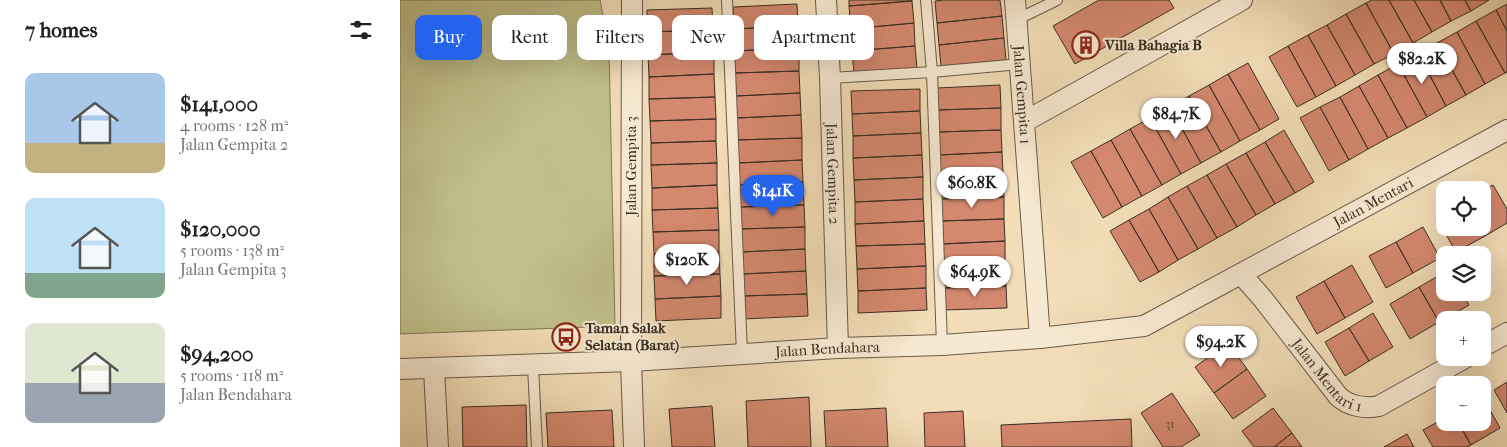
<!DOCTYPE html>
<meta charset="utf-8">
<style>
:root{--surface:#fff;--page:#f6f6f6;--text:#222;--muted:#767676;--accent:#2563eb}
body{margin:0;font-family:"IM FELL French Canon",serif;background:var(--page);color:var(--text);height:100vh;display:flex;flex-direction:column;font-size:19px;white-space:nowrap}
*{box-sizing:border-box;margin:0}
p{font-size:16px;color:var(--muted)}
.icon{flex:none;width:28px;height:28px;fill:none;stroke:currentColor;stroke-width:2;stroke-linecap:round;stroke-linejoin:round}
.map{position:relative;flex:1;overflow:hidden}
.sheet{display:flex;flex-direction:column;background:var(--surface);width:400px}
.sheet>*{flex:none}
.top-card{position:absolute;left:15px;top:15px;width:475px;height:45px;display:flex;gap:10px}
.buttons{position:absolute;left:1036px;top:181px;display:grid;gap:10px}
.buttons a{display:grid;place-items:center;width:55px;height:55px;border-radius:10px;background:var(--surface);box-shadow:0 5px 20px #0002;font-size:25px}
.price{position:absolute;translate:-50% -42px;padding:0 11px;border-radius:18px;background:#fff;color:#222;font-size:16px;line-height:32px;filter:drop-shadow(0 1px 2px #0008)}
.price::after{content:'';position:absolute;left:50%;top:30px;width:15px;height:11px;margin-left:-8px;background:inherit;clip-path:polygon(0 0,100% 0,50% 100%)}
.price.on{background:var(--accent);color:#fff}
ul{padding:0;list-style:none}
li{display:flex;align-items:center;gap:15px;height:125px;padding:0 25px}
li span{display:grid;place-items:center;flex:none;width:140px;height:100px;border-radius:10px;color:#555}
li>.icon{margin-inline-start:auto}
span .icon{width:60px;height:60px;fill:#fffc;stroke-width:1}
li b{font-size:21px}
h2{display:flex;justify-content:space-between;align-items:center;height:60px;padding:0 25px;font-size:21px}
.chip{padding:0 18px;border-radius:10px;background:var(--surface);box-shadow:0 5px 20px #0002;font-size:18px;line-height:45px}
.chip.on{background:var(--accent);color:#fff}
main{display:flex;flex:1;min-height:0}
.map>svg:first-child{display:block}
.green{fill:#c0bf8a;stroke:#7d7756}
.building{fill:#d4886f;stroke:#3a2f22}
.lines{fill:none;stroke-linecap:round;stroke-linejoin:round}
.service-casing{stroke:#685a48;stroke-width:12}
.minor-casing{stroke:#685a48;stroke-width:22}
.service{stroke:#f7e9d1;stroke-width:10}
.minor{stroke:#f7e9d1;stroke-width:20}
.labels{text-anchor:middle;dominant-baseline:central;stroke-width:4;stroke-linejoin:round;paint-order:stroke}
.number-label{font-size:12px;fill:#604535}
.poi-label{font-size:15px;font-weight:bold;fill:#3a2f22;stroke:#f7e9d1;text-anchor:start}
.street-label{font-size:15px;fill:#3a2f22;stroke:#f7e9d1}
</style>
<main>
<section class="sheet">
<h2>7 homes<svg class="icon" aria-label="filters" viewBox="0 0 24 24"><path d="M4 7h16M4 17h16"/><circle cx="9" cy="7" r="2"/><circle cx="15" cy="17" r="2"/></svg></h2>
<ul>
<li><span style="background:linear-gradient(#a9c7e8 70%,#c2b280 0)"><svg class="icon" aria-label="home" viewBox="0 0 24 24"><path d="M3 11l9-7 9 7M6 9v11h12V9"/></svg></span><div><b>$141,000</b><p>4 rooms · 128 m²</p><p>Jalan Gempita 2</p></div></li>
<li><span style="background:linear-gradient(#bfe0f5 75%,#7fa58c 0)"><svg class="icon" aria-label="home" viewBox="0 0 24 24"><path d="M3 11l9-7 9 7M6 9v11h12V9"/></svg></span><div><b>$120,000</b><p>5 rooms · 138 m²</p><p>Jalan Gempita 3</p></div></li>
<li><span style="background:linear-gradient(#dfe7d0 60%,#9aa5b1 0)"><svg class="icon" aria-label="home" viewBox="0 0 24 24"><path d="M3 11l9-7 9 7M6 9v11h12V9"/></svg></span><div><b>$94,200</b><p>5 rooms · 118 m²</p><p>Jalan Bendahara</p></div></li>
</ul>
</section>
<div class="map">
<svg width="1107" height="447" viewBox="0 0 1107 447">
<rect width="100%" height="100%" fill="#f2ddb8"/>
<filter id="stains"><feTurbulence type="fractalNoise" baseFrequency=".004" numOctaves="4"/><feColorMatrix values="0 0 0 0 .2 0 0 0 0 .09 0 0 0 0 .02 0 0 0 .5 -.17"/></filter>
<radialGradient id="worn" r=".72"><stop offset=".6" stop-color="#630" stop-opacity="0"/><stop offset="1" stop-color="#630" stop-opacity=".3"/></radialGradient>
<!-- green -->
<path class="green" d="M0 0H200L209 48 215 326 0 334Z"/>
<!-- building -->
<path class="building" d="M449 0H512V1L449 6Z
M544 0H600L602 16 537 23 535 1Z
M699 0H769L774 8 675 64 653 26Z
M972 0H989L1013 43 994 54 966 3Z
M989 0H1014L1032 32 1013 43Z
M1014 0H1040L1051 21 1032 32Z
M1040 0H1065L1071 11 1051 21Z
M1065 0H1089L1071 11Z
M512 1 514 23 451 29 449 6Z
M966 3 994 54 974 64 946 14Z
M397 4 398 26 334 29 333 7Z
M1107 4V31L1096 10Z
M312 8 313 30 247 32V10Z
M1096 10 1107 31V72L1105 73 1076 21Z
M946 14 974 64 955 75 927 25Z
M602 16 604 38 539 45 537 23Z
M1076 21 1105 73 1085 84 1057 32Z
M514 23 515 46 452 51 451 29Z
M927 25 955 75 936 86 908 35Z
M398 26 399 48 334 51V29Z
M313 30 314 52 248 55 247 32Z
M1057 32 1085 84 1066 95 1037 43Z
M908 35 936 86 916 97 888 46Z
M604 38 606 60 541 66 539 45Z
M1037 43 1066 95 1046 106 1018 53Z
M515 46 517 68 454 73 452 51Z
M888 46 916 97 897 107 869 57Z
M399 48V71L335 73 334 51Z
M314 52V74L249 77 248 55Z
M1018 53 1046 106 1027 117 998 64Z
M848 63 879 119 860 130 828 74Z
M998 64 1027 117 1007 128 978 75Z
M399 71 400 93 336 96 335 73Z
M314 74 315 97 249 99V77Z
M828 74 860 130 840 141 809 85Z
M978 75 1007 128 988 138 959 86Z
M600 85 601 108 537 110V88Z
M809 85 840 141 821 152 789 96Z
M959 86 988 138 968 149 940 97Z
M520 89V111L452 114 451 91Z
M400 93 401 115 337 118 336 96Z
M789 96 821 152 801 163 770 107Z
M315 97 316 119 250 121 249 99Z
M940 97 968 149 949 160 920 107Z
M770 107 801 163 781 174 750 118Z
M920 107 949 160 929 171 900 118Z
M601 108V130L538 132 537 110Z
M520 111 521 133 453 136 452 114Z
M401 115 402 138 337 140V118Z
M750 118 781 174 762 185 730 129Z
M316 119V141L251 143 250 121Z
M730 129 762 185 742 196 711 140Z
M601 130 602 152 539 155 538 132Z
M884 130 914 182 895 193 865 142Z
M521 133 522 155 453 158V136Z
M402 138V160L338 163 337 140Z
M711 140 742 196 722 207 691 151Z
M316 141 317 163 251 165V143Z
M865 142 895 193 875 204 846 153Z
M691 151 722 207 703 218 671 162Z
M602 152 603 174 539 177V155Z
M846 153 875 204 856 215 826 164Z
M522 155 523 177 454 180 453 158Z
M402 160 403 182 339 185 338 163Z
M317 163V185L252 188 251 165Z
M826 164 856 215 837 227 807 175Z
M603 174 604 197 540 199 539 177Z
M807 175 837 227 817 238 787 186Z
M523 177V199L455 202 454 180Z
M403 182 404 205 340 207 339 185Z
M317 185 318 208 252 210V188Z
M1093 185 1107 209V223L1085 236 1080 228H1082V191Z
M787 186 817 238 798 249 768 197Z
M604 197V219L541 221 540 199Z
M768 197 798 249 778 260 749 209Z
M523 199 524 221 455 224V202Z
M404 205 405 227 341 229 340 207Z
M318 208 319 230 253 232 252 210Z
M749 209 778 260 759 272 729 220Z
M1045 212V228H1080L1085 236 1056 252 1036 217Z
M604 219 605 241 542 244 541 221Z
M729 220 759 272 740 282 710 231Z
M524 221 525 244 456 246 455 224Z
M405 227V249L341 252V229Z
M1023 227 1040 258 1013 273 996 242Z
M319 230V252L254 254 253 232Z
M605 241V263L542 266V244Z
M996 242 1013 273 986 288 969 256Z
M525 244 526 266 457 269 456 246Z
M405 249 406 271 342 274 341 252Z
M319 252 320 274 254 276V254Z
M605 263 606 286 543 288 542 266Z
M952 265 973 302 945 318 924 281Z
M526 266V288L458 291 457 269Z
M406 271 407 294 343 296 342 274Z
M1045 272V292H1061L1069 305 1039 322 1019 287Z
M320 274 321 296 255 299 254 276Z
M924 281 945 318 917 334 896 297Z
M606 286 607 308 543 310V288Z
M1019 287 1039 322 1010 339 990 304Z
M526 288 527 310 458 313V291Z
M407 294 408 316 343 319V296Z
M321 296V318L256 321 255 299Z
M973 313 993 347 969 361 949 328Z
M949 328 969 361 945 376 925 342Z
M828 343 847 369 814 393 795 367Z
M847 369 866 396 833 419 814 393Z
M1107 382V413L1094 390Z
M772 393 800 435 781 447H763L741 413Z
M409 397 411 447H348L346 401Z
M1083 397 1100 428 1071 445 1058 422H1082Z
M126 405 127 447H63L62 407Z
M312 406 315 447H272L269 409Z
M486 408 488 447H426L424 411Z
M873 408 892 433 874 447H854L842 431Z
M212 410 214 447H148L146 413Z
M563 411 565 447H525L524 413Z
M1045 418V422H1058L1071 445 1066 447H1033L1023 430Z
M731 419 732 447H602L601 425Z
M892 433 902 447H874Z
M1007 434 1014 447H984Z"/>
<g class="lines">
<!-- service casing -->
<g class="service-casing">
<path id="service" d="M327 0 342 354
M526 0 532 72 542 345
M616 20 657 0
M430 78 532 72 620 64
M133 366 137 447"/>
</g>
<!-- minor casing -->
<g class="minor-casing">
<g id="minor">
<path d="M232 0 231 361 234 447"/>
<path id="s1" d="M426 0 430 78 438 348"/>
<path id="s2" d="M615 0 640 338"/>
<path d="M624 122 842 0"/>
<path id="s3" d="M841 274 863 299 938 396C948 406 965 409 979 406L1065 358"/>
<path d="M1082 347 1107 333"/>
<path id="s4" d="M0 369 231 361 438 348 542 345 640 338 744 326 1107 130"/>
<path d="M34 369 38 447"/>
</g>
</g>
<!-- service -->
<use href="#service" class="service"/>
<!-- minor -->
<use href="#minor" class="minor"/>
</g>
<!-- icons -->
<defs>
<g id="building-ring" transform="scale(1.4375)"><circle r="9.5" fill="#f7e9d1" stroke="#8f2418" stroke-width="1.5"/><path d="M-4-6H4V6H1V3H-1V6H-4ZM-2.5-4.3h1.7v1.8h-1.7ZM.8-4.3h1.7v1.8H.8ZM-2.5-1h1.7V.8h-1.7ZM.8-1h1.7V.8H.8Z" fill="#8f2418"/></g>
<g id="bus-ring" transform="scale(1.4375)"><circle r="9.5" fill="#f7e9d1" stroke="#8f2418" stroke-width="1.5"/><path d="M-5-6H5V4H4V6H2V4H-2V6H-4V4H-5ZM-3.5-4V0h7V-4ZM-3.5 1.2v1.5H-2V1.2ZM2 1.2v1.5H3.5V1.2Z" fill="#8f2418"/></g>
</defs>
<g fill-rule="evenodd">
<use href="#building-ring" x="686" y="45"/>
<use href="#bus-ring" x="166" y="337"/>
</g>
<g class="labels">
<!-- number labels -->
<g class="number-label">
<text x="770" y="424">31</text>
</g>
<!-- poi labels -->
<g class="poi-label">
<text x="705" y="45">Villa Bahagia B</text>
<text x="185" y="328">Taman Salak<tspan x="185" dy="17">Selatan (Barat)</tspan></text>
</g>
<!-- street labels -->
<g class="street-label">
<text stroke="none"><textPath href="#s2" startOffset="95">Jalan Gempita 1</textPath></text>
<text transform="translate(231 166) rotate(-90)">Jalan Gempita 3</text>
<text stroke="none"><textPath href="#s1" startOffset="174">Jalan Gempita 2</textPath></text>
<text stroke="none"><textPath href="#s4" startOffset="1006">Jalan Mentari</textPath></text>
<text stroke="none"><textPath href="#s4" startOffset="428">Jalan Bendahara</textPath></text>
<text stroke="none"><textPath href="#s3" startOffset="134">Jalan Mentari 1</textPath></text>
</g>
</g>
<rect width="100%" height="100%" filter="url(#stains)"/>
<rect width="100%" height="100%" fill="url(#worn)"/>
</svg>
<div class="buttons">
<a><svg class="icon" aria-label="locate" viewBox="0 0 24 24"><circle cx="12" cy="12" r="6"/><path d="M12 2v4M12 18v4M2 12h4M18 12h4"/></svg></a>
<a><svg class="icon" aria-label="layers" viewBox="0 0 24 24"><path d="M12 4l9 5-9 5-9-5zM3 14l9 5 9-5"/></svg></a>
<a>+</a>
<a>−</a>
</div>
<b class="price" style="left:1022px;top:85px">$82.2K</b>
<b class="price" style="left:776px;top:140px">$84.7K</b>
<b class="price" style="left:572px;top:209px">$60.8K</b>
<b class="price on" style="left:373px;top:217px">$141K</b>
<b class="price" style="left:287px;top:286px">$120K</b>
<b class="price" style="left:575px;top:298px">$64.9K</b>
<b class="price" style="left:821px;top:368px">$94.2K</b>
<div class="top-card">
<a class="chip on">Buy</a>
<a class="chip">Rent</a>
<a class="chip">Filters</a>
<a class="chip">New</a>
<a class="chip">Apartment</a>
</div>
</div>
</main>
